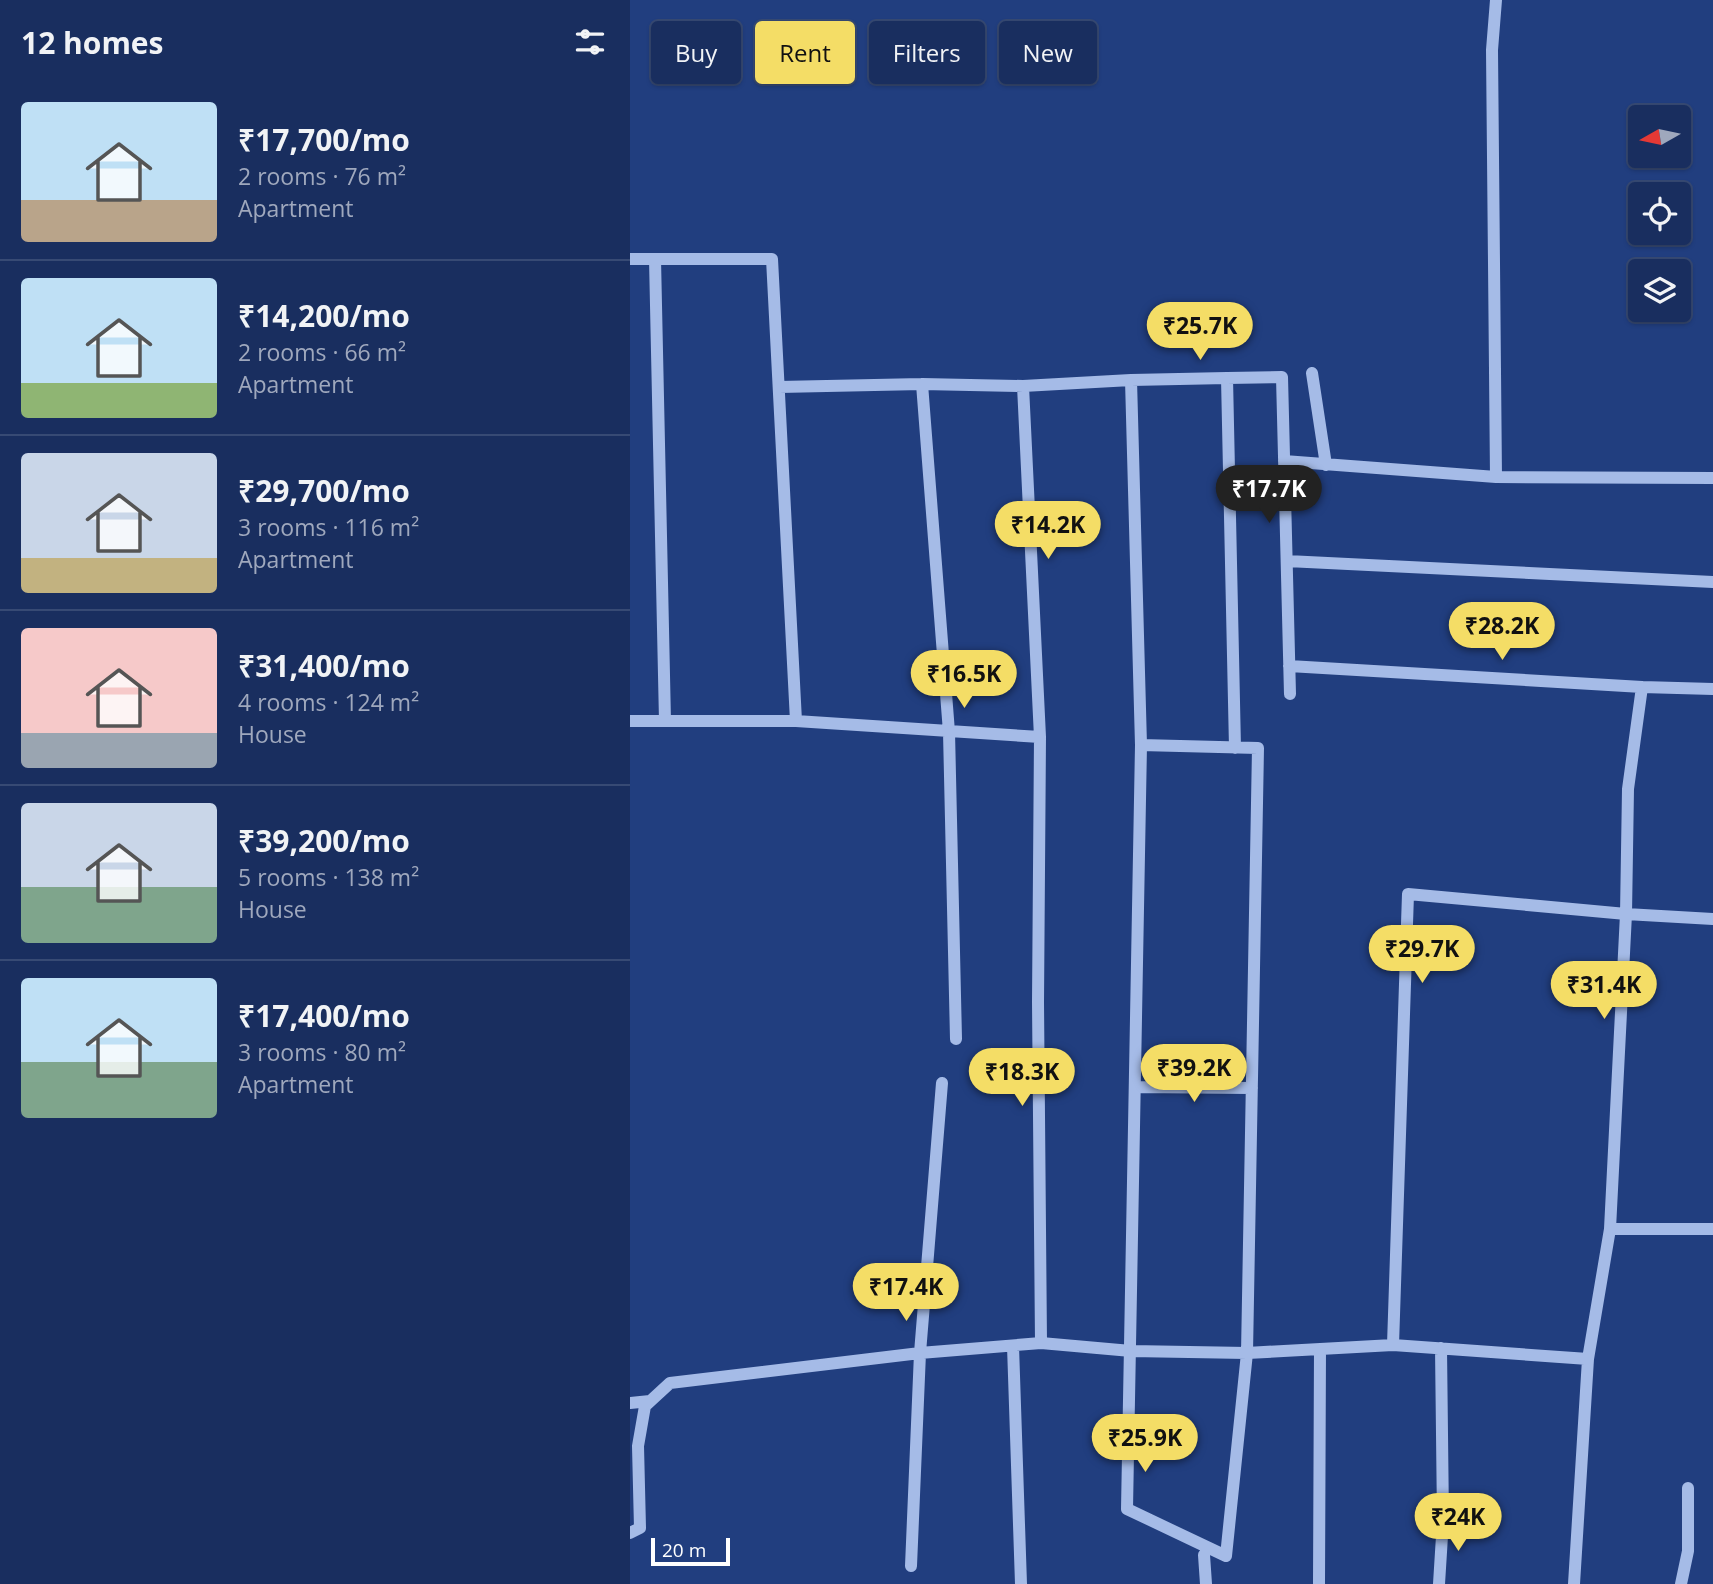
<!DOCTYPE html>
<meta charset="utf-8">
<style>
:root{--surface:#192e5f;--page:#223665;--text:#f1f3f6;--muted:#9fa8bd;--line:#374a74;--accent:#f4dd66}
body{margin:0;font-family:"Open Sans",sans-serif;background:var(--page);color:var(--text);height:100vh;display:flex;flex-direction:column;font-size:26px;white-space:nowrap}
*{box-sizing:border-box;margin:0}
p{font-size:23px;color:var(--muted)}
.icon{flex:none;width:38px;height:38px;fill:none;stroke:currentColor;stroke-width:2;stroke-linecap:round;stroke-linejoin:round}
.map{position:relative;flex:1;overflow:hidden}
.details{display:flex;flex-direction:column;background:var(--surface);width:630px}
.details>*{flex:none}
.guide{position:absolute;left:21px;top:21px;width:665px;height:63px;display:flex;gap:14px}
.needle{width:46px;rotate:261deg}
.controls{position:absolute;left:998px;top:105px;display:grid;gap:14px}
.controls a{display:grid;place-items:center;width:63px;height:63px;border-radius:7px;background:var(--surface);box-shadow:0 2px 5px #0004,0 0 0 2px var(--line);font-size:35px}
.scale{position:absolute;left:21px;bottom:18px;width:79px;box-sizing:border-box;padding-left:7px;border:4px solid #fff;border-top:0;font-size:19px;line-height:24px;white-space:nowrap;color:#fff;-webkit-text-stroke:5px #213e7f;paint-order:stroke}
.price{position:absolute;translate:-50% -60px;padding:0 16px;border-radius:24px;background:var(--accent);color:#111;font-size:23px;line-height:46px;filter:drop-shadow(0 2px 4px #0008)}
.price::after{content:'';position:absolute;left:50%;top:42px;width:21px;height:16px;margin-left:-10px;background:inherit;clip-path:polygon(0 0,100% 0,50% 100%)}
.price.on{background:#222;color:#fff}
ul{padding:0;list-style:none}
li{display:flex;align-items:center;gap:21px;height:175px;padding:0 21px}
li+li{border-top:2px solid var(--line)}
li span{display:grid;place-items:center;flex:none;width:196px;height:140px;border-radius:7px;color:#555}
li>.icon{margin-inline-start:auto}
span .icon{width:84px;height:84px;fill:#fffc;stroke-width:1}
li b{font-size:30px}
h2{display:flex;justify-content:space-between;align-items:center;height:84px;padding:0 21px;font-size:30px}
.pill{padding:0 24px;border-radius:7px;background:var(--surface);box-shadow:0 2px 5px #0004,0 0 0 2px var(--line);font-size:24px;line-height:63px}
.pill.on{background:var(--accent);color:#111}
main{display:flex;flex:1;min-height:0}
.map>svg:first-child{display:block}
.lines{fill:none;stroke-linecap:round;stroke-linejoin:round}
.minor{stroke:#a5bbe7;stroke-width:12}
</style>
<main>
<section class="details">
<h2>12 homes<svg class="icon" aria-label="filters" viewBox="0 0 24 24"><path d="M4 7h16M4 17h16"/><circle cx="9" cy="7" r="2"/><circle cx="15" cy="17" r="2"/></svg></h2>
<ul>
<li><span style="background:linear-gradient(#bfe0f5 70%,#b9a48a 0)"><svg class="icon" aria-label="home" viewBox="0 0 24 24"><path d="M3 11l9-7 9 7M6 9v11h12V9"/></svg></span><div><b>₹17,700/mo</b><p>2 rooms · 76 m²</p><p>Apartment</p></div></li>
<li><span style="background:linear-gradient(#bfe0f5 75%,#8fb573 0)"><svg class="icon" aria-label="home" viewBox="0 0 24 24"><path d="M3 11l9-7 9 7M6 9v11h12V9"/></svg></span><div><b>₹14,200/mo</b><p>2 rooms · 66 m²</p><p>Apartment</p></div></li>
<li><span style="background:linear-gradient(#c9d6e8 75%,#c2b280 0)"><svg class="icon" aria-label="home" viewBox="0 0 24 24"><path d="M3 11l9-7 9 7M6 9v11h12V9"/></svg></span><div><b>₹29,700/mo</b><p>3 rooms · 116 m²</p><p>Apartment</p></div></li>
<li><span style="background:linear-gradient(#f6c9c9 75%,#9aa5b1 0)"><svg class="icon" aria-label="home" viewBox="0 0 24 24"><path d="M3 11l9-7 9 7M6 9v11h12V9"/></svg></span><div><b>₹31,400/mo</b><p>4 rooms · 124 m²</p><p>House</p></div></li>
<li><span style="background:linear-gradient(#c9d6e8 60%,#7fa58c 0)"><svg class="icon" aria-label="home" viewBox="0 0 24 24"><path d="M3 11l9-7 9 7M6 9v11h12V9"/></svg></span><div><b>₹39,200/mo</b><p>5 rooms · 138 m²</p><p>House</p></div></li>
<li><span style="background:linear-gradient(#bfe0f5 60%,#7fa58c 0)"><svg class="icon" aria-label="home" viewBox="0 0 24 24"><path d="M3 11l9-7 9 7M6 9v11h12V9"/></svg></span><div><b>₹17,400/mo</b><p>3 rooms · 80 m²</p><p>Apartment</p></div></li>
</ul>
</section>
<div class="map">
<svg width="1083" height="1584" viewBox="0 0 1083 1584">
<rect width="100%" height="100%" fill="#213e7f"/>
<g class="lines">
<!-- minor -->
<path class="minor" d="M0 259H142L166 721
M25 259 35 721
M682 373 696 465
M597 378 652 377 660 694
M501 380 511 745 497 1509 596 1556 617 1353 628 748 511 745
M292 384 319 732 326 1039
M393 386 410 737
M149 387 292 384 393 386 501 380 597 378 605 748
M654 461 866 477 1083 478
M866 477 862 50 866 0
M657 561 1083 582
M659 666 1012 687 1083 689
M0 721H166L410 737 408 1002 411 1343 290 1353 40 1383 15 1406 8 1446 10 1528 0 1533
M505 1087 622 1088
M980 1229H1083
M411 1343 501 1351 617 1353 763 1345 958 1359 944 1584
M763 1345 778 894 996 914 1083 919
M383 1346 391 1584
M958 1359 980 1229 996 914 998 789 1012 687
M0 1403 20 1401
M574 1555 576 1584
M281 1566 290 1353 312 1083
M689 1584 690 1349
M809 1584 813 1520 811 1348
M1051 1584 1058 1551V1488"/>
</g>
</svg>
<div class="controls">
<a><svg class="needle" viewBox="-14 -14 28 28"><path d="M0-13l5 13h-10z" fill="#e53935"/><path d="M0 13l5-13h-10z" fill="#9fa8bd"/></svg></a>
<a><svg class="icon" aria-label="locate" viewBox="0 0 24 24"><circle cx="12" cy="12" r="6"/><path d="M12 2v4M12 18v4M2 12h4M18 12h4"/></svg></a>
<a><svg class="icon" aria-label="layers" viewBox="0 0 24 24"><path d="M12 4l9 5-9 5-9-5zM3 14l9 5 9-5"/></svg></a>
</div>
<div class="scale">20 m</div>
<b class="price" style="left:570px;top:362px">₹25.7K</b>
<b class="price on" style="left:639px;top:525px">₹17.7K</b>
<b class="price" style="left:418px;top:561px">₹14.2K</b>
<b class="price" style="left:872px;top:662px">₹28.2K</b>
<b class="price" style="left:334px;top:710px">₹16.5K</b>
<b class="price" style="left:792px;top:985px">₹29.7K</b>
<b class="price" style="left:974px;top:1021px">₹31.4K</b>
<b class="price" style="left:564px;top:1104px">₹39.2K</b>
<b class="price" style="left:392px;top:1108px">₹18.3K</b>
<b class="price" style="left:276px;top:1323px">₹17.4K</b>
<b class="price" style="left:515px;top:1474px">₹25.9K</b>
<b class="price" style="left:828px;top:1553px">₹24K</b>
<div class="guide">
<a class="pill">Buy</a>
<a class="pill on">Rent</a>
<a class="pill">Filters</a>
<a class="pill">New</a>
</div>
</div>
</main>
